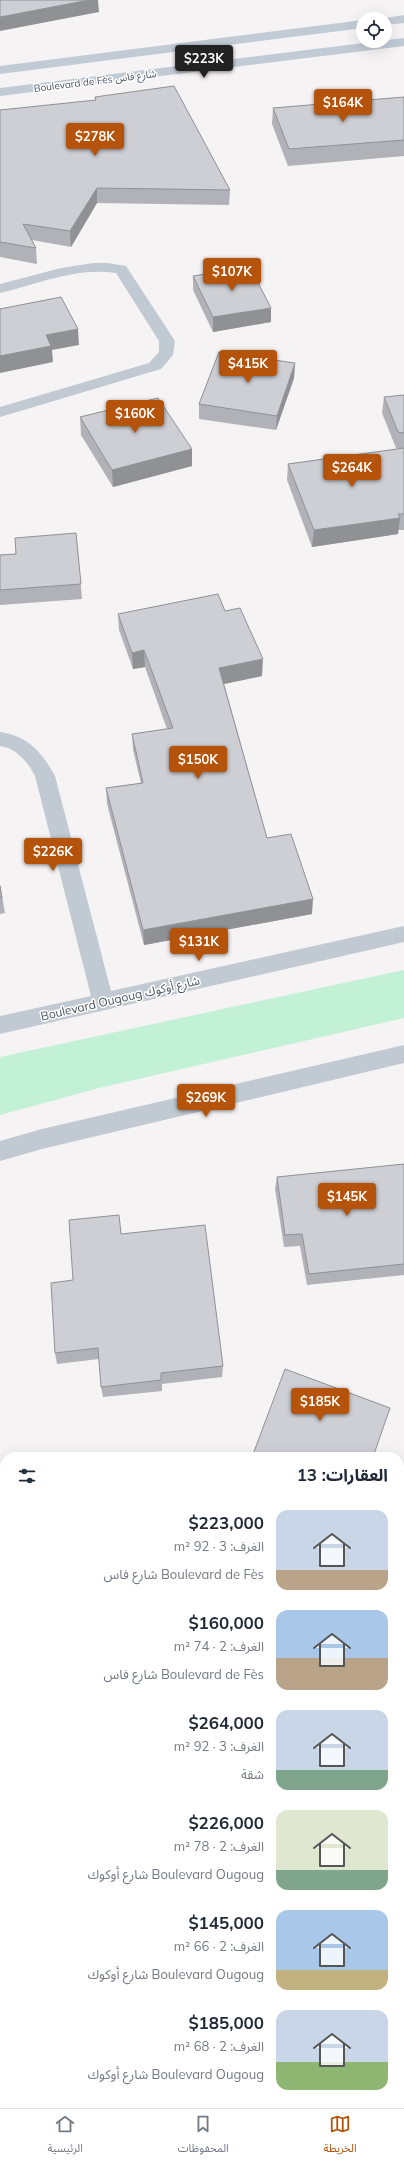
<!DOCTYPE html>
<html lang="ar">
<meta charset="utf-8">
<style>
:root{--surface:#fff;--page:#f6f6f7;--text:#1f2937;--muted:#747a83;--line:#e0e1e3;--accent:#b45309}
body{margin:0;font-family:Mulish,"Noto Sans Arabic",sans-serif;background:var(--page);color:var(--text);direction:rtl;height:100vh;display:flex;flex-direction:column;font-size:15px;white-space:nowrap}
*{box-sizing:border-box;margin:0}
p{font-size:13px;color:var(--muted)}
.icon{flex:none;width:22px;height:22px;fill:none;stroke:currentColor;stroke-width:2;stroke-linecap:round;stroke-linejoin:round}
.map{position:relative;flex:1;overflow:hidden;direction:ltr}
.panel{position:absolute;left:0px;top:1452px;width:404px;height:656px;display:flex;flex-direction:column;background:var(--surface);border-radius:16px 16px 0 0;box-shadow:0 4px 16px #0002;direction:rtl}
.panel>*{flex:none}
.fabs{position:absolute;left:356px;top:12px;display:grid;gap:8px}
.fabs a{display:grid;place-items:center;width:36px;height:36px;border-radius:50%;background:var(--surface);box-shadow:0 4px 16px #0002;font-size:20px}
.price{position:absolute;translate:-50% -34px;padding:0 9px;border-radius:4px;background:var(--accent);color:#fff;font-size:13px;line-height:26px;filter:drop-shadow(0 1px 2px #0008)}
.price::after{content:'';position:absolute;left:50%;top:24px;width:12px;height:9px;margin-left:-6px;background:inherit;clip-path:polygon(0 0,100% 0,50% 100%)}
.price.selected{background:#222;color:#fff}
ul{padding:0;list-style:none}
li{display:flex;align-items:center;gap:12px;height:100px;padding:0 16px}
li span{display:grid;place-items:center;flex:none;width:112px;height:80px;border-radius:12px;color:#555}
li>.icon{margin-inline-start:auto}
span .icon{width:48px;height:48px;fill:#fffc;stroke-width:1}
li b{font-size:17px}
h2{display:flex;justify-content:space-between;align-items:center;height:48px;padding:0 16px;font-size:17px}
.dock{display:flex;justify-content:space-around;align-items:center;height:56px;border-top:1px solid var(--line);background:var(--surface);font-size:11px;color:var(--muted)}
.dock a{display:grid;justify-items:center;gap:2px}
.dock .selected{color:var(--accent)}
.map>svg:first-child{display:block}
.green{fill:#c3f1d5}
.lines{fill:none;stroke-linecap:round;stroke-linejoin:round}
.street{fill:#c1cad2;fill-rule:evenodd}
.secondary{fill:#c1cbd6;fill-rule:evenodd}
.wall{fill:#b0b2b7}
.shaded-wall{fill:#909195}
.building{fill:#cdcfd5;stroke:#909195}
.labels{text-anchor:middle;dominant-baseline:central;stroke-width:3;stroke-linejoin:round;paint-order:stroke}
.far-street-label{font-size:10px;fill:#4a5661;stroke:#fff}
.street-label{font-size:12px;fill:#4a5661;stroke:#fff}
</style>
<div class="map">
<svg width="404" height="2108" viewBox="0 0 404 2108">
<rect width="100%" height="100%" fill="#f5f3f3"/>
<!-- green -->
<path class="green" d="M404 970V1018L99 1088 0 1115V1057Z"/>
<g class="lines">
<!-- street -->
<path class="street" d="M93 263H108L126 266 175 341 173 355 161 369 0 417V407L149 363 159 352V341L116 273C77 267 37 284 0 293V284L61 268Z
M0 732C28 736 42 752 55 776L111 991 404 926V942L0 1034V1016L91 996 35 776C28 762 16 748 0 746Z
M404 1045V1063L42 1149 0 1161V1141L42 1129Z
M0 1562 5 1564V1591L0 1589Z
M399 1762 404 1764V1792L399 1790Z"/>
<!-- secondary -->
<path class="secondary" d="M404 15V23L385 25V19H380Z
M363 20V28L0 74V66Z
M404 38V46L0 96V88Z"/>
</g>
<!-- wall -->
<path class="wall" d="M95 97 230 190 229 205 97 203 71 247 32 240 36 248 37 264 0 257V110L95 101Z
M404 97V156L288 166 272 124 273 108Z
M193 276 271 322 213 332 193 290Z
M295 363 294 378 276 430 199 419V404Z
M404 395V530H398V534L312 547 287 480 288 464 398 449 396 448 382 413 384 397Z
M80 417 192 449V466L113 487 81 435Z
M76 533 82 599 0 605V555L16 554Z
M225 611 262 676 224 684 267 838 312 914 144 945 107 804 106 788 141 783 133 750 132 734 167 729 145 667 133 669 119 630 118 614Z
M0 884 5 913 0 914Z
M404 1164V1275L307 1285 300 1246 284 1247 275 1189 277 1177Z
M121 1233 223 1366 222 1377 162 1384V1391L103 1397 101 1387 99 1359 57 1364 55 1353 73 1280Z"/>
<!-- shaded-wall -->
<path class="shaded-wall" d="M89 0H98L99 12 0 31V17Z
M97 188V203L71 247 70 231Z
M271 308V322L213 332V317Z
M78 329 79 345 52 350 53 362 0 373V356L46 335Z
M295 363 294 378 276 430 277 416Z
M192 449V466L113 487 112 470Z
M400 518 398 534 312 547 314 530Z
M144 650 145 667 133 669 132 653Z
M263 659 262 676 219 685V668Z
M313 899 312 914 144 945 143 930Z
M51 2103H54V2108H51Z"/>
<!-- building -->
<path class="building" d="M0 0H89L0 17Z
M174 86 230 190 97 188 70 231 23 224 36 248 0 242V110L96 100 95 97Z
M404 97V140L289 149 273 108Z
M250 267 271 308 213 317 193 276Z
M61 297 78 329 46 335 51 346 0 356V309Z
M219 352 295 363 277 416 199 404Z
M404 395V433L398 432 384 397Z
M158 398 192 449 112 470 80 417Z
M404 448V514H398L400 518 314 530 288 464Z
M76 533 81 584 0 590V555L16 554 15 538Z
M218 594 225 611 240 608 263 659 219 668 267 838 291 834 313 899 143 930 106 788 143 783 132 734 173 728 144 650 132 653 118 614Z
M0 886 2 898H0Z
M404 1164V1264L309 1274 302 1234 285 1235 277 1177Z
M119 1215 121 1234 205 1225 223 1366 161 1373V1380L101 1387 98 1348 55 1353 51 1283 73 1280 69 1220Z
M285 1369 390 1408 373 1457H252Z
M399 1940H404V2079H399Z
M0 2044H5V2103H51V2108H0Z
M119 2103H238V2108H119Z"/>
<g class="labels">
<!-- far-street labels -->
<g class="far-street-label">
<text transform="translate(95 81) rotate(-7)">Boulevard de Fès شارع فاس</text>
</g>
<!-- street labels -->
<g class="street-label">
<text transform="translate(120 998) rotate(-13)">Boulevard Ougoug شارع أوكوك</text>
</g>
</g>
</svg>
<div class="fabs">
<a><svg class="icon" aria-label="locate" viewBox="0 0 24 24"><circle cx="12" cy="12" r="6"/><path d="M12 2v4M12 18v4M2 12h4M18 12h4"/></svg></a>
</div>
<b class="price selected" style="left:204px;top:79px">$223K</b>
<b class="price" style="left:343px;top:123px">$164K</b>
<b class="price" style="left:95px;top:157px">$278K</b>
<b class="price" style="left:232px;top:292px">$107K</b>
<b class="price" style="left:248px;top:384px">$415K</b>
<b class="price" style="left:135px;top:434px">$160K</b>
<b class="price" style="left:352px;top:488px">$264K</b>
<b class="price" style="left:198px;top:780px">$150K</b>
<b class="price" style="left:53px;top:872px">$226K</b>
<b class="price" style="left:199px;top:962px">$131K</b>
<b class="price" style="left:206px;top:1118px">$269K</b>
<b class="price" style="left:347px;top:1217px">$145K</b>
<b class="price" style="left:320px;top:1422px">$185K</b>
<section class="panel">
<h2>العقارات: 13<svg class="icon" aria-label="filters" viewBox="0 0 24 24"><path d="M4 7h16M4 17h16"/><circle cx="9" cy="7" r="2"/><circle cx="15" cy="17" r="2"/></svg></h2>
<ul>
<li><span style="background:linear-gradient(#c9d6e8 75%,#b9a48a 0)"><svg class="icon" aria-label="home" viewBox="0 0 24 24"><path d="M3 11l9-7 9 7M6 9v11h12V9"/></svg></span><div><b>$223,000</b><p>الغرف: 3 · 92 m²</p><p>Boulevard de Fès شارع فاس</p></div></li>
<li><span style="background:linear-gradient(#a9c7e8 60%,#b9a48a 0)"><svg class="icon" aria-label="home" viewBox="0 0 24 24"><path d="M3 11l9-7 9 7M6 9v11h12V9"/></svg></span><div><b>$160,000</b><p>الغرف: 2 · 74 m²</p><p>Boulevard de Fès شارع فاس</p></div></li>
<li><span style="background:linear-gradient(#c9d6e8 75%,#7fa58c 0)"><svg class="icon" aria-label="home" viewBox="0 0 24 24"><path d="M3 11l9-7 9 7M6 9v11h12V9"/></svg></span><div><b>$264,000</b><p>الغرف: 3 · 92 m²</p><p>شقة</p></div></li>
<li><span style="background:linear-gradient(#dfe7d0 75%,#7fa58c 0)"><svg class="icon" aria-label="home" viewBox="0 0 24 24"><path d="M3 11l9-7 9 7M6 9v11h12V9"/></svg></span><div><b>$226,000</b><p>الغرف: 2 · 78 m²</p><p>Boulevard Ougoug شارع أوكوك</p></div></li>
<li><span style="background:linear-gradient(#a9c7e8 75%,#c2b280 0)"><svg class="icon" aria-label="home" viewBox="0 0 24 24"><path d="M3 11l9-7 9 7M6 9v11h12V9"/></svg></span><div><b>$145,000</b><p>الغرف: 2 · 66 m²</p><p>Boulevard Ougoug شارع أوكوك</p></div></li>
<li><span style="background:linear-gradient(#c9d6e8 65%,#8fb573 0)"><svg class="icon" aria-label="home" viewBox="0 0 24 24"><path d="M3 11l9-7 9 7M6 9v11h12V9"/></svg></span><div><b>$185,000</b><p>الغرف: 2 · 68 m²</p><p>Boulevard Ougoug شارع أوكوك</p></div></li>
</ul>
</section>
</div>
<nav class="dock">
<a class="selected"><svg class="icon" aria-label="map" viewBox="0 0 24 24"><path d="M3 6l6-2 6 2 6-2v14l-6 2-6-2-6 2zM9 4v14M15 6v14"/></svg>الخريطة</a>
<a><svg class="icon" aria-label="saved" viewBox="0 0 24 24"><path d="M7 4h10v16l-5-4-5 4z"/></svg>المحفوظات</a>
<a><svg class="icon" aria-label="home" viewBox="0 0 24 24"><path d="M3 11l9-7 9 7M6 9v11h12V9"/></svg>الرئيسية</a>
</nav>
